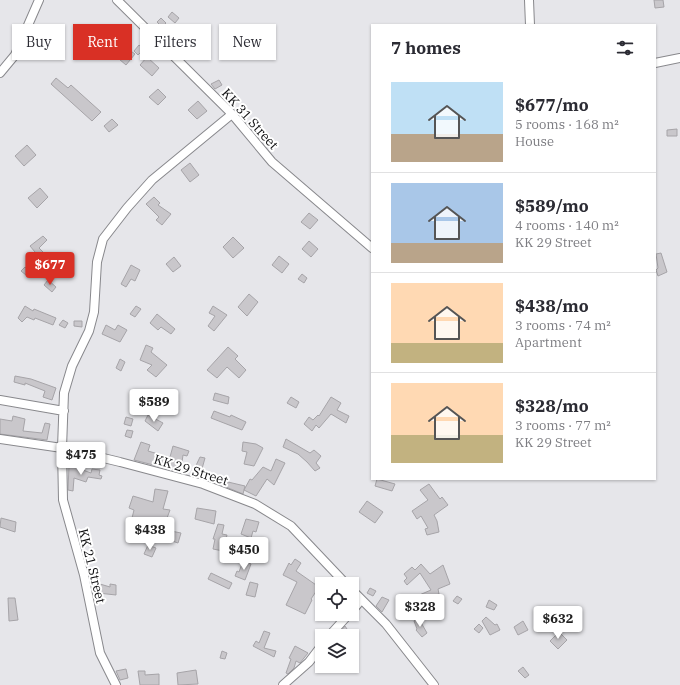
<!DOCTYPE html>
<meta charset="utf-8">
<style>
:root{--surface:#fff;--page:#f7f7f7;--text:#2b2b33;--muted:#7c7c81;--line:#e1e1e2;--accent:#d93025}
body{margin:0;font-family:"IBM Plex Serif",serif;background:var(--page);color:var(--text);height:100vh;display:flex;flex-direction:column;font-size:15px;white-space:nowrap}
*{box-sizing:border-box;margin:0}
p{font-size:13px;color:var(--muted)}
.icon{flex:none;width:22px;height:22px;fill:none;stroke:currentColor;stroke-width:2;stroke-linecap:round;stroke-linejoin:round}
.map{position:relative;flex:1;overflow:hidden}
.panel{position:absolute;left:371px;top:24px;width:285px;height:456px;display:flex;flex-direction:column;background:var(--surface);border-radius:0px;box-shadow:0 1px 3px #0004}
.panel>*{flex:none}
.hud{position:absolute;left:12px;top:24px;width:299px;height:36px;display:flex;gap:8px}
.buttons{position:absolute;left:315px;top:577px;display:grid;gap:8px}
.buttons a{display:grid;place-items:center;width:44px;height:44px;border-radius:0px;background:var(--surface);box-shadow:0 1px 3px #0004;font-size:20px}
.price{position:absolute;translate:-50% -34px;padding:0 9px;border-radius:4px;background:#fff;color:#222;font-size:13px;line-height:26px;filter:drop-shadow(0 1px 2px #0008)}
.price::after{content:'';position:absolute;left:50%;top:24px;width:12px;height:9px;margin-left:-6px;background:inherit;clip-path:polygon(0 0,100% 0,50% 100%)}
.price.selected{background:var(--accent);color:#fff}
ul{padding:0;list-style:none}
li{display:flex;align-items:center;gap:12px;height:100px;padding:0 20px}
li+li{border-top:1px solid var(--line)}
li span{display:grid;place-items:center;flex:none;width:112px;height:80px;border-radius:0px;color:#555}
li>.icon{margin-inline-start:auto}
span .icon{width:48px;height:48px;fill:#fffc;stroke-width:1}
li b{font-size:17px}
h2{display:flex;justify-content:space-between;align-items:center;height:48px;padding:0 20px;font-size:17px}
.chip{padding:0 14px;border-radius:0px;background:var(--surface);box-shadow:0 1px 3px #0004;font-size:14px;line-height:36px}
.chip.selected{background:var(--accent);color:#fff}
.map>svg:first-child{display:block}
.building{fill:#c9c7cb;stroke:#a6a4a8}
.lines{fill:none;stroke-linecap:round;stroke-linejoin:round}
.minor-casing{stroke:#88888c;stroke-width:10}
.minor{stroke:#fff;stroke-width:8}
.labels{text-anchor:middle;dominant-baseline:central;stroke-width:4;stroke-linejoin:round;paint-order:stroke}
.street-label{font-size:13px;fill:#101012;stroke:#fff}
</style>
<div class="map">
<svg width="680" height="685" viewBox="0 0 680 685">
<rect width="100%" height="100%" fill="#e6e6ea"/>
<!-- building -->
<path class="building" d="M654 0H663L664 7 655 8Z
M172 12 179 18 175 23 168 17Z
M161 18 166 23 162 27 157 22Z
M139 45 144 49 138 55 134 51Z
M128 49 135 54 126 65 119 59Z
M147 57 159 68 152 76 140 65Z
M56 78 68 88 71 85 101 112 92 121 51 84Z
M219 80 222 85 215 89 211 84Z
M158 89 166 97 158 105 149 97Z
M198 101 207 111 197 119 188 110Z
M112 119 118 125 109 132 104 126Z
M677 129V136H667V130Z
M27 145 36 155 24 166 15 156Z
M190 163 199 175 190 182 181 170Z
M40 188 48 197 37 208 28 198Z
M154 197 160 203 158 205 171 214 162 225 156 220 159 217 146 204Z
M309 213 318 220 310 229 301 222Z
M43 236 47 240 39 248 50 259 44 264 39 259 32 265 27 260 35 252 30 246Z
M233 237 244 248 233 258 223 247Z
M309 241 318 249 311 257 302 249Z
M661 253 667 272 658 276 656 270 658 268 656 254Z
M279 256 289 264 282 273 272 265Z
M174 257 181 266 173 272 166 264Z
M131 265 140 270 135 281 131 279 126 287 121 284Z
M25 267 30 271 26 275 21 271Z
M302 274 307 278 304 283 298 279Z
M48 280 56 287 52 292 44 285Z
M249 294 258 302 247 316 238 307Z
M25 306 33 311 34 309 56 318 53 325 35 318 34 320 27 317 22 322 18 318Z
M136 306 141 309 135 317 130 314Z
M213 306 227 315 214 331 208 326 215 316 209 313Z
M157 314 175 329 171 334 161 327 158 330 150 323Z
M63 320 68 323 65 328 59 325Z
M74 321H82V327L74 326Z
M106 325 115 330 118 325 127 330 120 342 102 334Z
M146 345 153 348 151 352 167 365 156 377 147 370 152 365 140 360Z
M228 347 238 356 235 359 246 370 239 378 227 367 217 378 207 370Z
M120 359 125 362 121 371 116 368Z
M15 376 31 379 56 388 52 400 43 397 45 391 25 383V385L14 382Z
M215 393 229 397 228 404 213 400Z
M291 397 299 402 296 408 287 403Z
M331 397 341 403 337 410 349 416 346 423 331 414 319 428 316 425 312 431 304 424 309 417 313 420 318 415 319 416Z
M214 411 230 417 231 415 246 422 242 430 211 418Z
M148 415 163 423 158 431 145 421Z
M13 416 25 419 23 431 42 433 45 423 50 424 47 440 0 434V419L12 421Z
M126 417 133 419 131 426 124 424Z
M127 430 133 431 131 438 125 436Z
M286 439 310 453 314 450 321 456 316 463 320 468 315 471 307 462 298 454 283 447Z
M141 442 150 445 148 451 165 456 170 457 173 446 189 451 187 456 183 455 181 469 174 467 173 470 134 460Z
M243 442 256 444 263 448 254 466 244 464 247 452 242 451Z
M200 457 205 458 200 476 192 474Z
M276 459 285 463 274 485 267 479 256 496 244 490 250 479 252 480 263 467 271 471Z
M69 465 91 473 92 469 100 470 99 475 102 476 101 479 88 477 86 482 74 478 73 491 68 490Z
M377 479 395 484 392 491 375 486Z
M228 482 245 486 243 494 226 487Z
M429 484 440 499 442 497 448 505 434 515 437 521 439 532 427 535 425 529 428 528 421 516 417 519 412 511 428 500 420 490Z
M155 489 168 491 163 509 170 510 161 534H152L150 542 144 540 149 522 132 518 134 510 129 508 133 496 153 502Z
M367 501 383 512 375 523 359 512Z
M197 508 216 511 214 524 195 519Z
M1 518 16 522 15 532 0 527Z
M246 519 259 522 256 532 253 531 251 538 241 534Z
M218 524 224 525 222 534 227 535 223 551 213 549 215 539H213Z
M171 531 181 533 178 543 169 540Z
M148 545 156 548 152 557 144 554Z
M295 559 301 563 296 571 319 587 311 599 312 600 305 614 286 605 297 582 283 575 289 563 291 565Z
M243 561 251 564 245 580 235 576 237 571 239 572Z
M421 564 430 574 443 565 450 584 438 589 439 594 432 596 433 601 420 605 417 596 431 590 420 573 407 585 404 581 407 578 404 574 412 567 415 570Z
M211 573 232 583 229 589 208 579Z
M250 582 258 584 255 597 246 595Z
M100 584 110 587V584L116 585V595L98 593Z
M370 588 376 591 373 596 367 593Z
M457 596 462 599 458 604 453 601Z
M382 597 389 600 382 612 376 606Z
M8 598H15L18 620 9 621Z
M489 600 497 605 494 610 486 607Z
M486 617 495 625 497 624 500 630 490 635 482 621Z
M419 619 427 633 422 637 416 630 417 629 414 621Z
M523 621 528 630 518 635 514 627Z
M479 624 483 628 479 633 474 629Z
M345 626 349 632 341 636 339 633Z
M264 631 270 633 264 648 276 651 274 657 253 646 256 641 259 643Z
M559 632 567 640 558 649 550 641Z
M295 646 308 653 300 663 296 661 294 668 288 674 286 673 291 659 289 658Z
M222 651 227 653 225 659 220 658Z
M523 667 529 675 525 678 518 671Z
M126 669 128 678 120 680 116 671Z
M196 670 198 684 178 685 177 673Z
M138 671H145V675L159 674V685H140Z"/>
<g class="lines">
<!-- minor casing -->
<g class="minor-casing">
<path id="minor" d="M117 0 232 114 272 162 372 248
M529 0 530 25
M655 63 680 58
M0 73 15 55 39 0
M0 400 64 411
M0 439 62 448 120 462 203 484 255 504 291 526 346 584
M352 590 386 624 434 685
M352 611 361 600
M329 636 349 614
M116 685 100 653 84 575 63 500 62 448 64 393 72 366 89 331 94 312 97 262 103 239 127 208 152 180 232 114
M283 685 309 662 322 645"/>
</g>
<!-- minor -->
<use href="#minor" class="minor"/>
</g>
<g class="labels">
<!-- street labels -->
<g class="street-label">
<text transform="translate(250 119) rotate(48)">KK 31 Street</text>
<text transform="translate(191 470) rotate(17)">KK 29 Street</text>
<text transform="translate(92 566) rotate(76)">KK 21 Street</text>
</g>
</g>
</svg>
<div class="buttons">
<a><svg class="icon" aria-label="locate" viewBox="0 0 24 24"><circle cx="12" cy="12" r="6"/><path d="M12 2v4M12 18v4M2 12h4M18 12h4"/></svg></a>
<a><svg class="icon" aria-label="layers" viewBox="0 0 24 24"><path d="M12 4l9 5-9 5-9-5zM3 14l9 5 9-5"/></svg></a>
</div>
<b class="price selected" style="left:50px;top:286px">$677</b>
<b class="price" style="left:154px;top:423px">$589</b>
<b class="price" style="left:81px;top:476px">$475</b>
<b class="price" style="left:150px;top:551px">$438</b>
<b class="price" style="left:244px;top:571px">$450</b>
<b class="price" style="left:420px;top:628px">$328</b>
<b class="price" style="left:558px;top:640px">$632</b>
<div class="hud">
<a class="chip">Buy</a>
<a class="chip selected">Rent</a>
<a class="chip">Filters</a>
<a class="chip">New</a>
</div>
<section class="panel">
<h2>7 homes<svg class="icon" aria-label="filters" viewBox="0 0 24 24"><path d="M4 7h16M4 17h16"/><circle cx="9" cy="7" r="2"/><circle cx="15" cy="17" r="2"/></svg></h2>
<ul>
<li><span style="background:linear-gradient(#bfe0f5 65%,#b9a48a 0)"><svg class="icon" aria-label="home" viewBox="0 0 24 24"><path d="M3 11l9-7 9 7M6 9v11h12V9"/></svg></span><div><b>$677/mo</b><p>5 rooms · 168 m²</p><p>House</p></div></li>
<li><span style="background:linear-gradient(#a9c7e8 75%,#b9a48a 0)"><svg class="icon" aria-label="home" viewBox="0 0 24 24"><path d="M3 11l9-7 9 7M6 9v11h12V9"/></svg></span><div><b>$589/mo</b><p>4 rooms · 140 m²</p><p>KK 29 Street</p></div></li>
<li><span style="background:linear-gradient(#ffd9b3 75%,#c2b280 0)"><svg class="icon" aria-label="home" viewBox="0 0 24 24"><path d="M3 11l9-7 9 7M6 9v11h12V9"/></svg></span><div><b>$438/mo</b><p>3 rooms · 74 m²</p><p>Apartment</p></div></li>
<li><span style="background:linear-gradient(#ffd9b3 65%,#c2b280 0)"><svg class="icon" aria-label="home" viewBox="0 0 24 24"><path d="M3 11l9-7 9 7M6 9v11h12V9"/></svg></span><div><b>$328/mo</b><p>3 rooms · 77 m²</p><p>KK 29 Street</p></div></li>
</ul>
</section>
</div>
